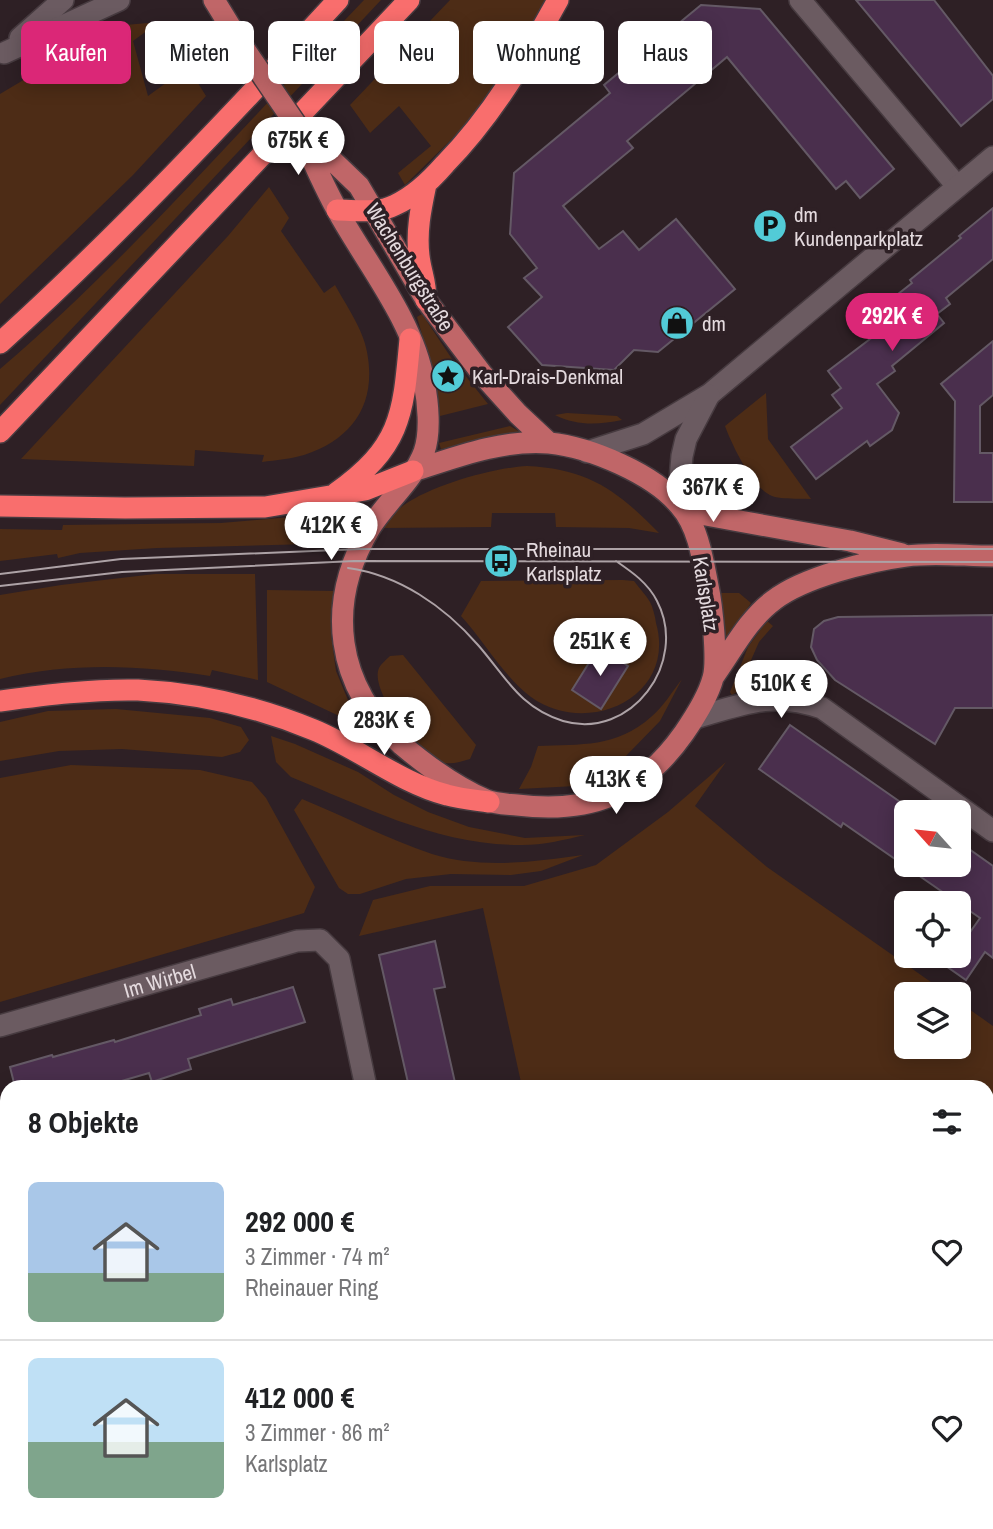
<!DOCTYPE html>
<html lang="de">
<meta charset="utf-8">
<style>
:root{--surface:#fff;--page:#f2f2f2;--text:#202124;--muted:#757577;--line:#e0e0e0;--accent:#db2777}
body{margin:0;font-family:"Archivo Narrow",sans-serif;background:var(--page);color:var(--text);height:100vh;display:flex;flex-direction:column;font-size:26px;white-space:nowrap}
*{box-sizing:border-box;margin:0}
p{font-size:23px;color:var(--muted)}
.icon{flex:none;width:38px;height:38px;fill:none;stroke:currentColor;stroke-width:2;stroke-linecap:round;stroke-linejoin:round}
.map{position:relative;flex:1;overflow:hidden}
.sheet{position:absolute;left:0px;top:1080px;width:994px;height:450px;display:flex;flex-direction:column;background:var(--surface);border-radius:21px 21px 0 0;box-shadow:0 4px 18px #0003}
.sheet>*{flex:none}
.guide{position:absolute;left:21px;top:21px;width:952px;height:63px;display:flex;gap:14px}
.needle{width:46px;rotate:297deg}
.buttons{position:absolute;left:894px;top:800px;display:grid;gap:14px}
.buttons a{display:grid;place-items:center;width:77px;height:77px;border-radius:10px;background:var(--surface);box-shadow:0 4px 18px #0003;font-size:35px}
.price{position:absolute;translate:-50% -60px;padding:0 16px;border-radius:24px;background:#fff;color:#222;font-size:23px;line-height:46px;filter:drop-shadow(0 2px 4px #0008)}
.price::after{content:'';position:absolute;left:50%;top:42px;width:21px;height:16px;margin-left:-10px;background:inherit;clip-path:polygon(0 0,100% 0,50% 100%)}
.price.current{background:var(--accent);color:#fff}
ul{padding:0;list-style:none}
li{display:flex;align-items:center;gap:21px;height:175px;padding:0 28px}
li+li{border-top:2px solid var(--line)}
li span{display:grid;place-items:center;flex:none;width:196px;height:140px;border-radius:10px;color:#555}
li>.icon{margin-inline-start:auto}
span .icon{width:84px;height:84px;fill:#fffc;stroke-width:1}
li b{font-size:30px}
h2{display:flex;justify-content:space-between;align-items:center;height:84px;padding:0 28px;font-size:30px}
.chip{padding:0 24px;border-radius:10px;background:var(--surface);box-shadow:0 4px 18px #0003;font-size:24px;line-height:63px}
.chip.current{background:var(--accent);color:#fff}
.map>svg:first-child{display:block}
.green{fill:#4d2c16}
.water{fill:#675f87;stroke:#8c84a1;stroke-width:2}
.building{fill:#4a2f4d;stroke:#645965;stroke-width:2}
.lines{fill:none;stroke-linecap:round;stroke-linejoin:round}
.minor-casing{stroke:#473b40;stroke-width:24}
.major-casing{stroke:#473b40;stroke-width:24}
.highway-casing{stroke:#473b40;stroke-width:24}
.minor{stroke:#6b5b61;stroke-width:21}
.major{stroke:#c06668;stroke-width:21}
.highway{stroke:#f96e6d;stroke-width:21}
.tram{stroke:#ada2a6;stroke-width:2}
.major-bridge-casing{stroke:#473b40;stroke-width:24;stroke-linecap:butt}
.major-bridge{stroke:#c06668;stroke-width:21}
.labels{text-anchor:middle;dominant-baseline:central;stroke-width:7;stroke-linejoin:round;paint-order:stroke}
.poi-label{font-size:21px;fill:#e4dade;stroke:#2e2025;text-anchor:start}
.street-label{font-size:21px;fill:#e4dade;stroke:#2e2025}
</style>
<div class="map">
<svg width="993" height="1529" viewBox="0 0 993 1529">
<rect width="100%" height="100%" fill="#2e2025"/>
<!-- green -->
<path class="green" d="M364 0H381L0 405V369C132 256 245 124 364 0Z
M450 0H547L512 62 463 128 405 185 398 173 431 146 399 106 370 133 350 105Z
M159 22 133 41 148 96 188 67 206 96 133 175 0 304V94L114 26Z
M269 187 289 218 281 231 324 293 335 285C346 305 363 329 367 352 377 403 353 439 304 455 291 459 276 460 262 462L264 455 195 450 194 466 21 459 228 236Z
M422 314 452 359 488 404 436 417 434 376 417 317Z
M766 393 768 439 811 499C799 498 783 500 772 496 753 489 732 445 725 426Z
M567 413 617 416 622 420C598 425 577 426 555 415Z
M510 426 522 433 441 449 439 443Z
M527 466C588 469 617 490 659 533L629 528 556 527 555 513H492L491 527 381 528C388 520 395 511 404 505 433 485 492 468 527 466Z
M355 505H366L367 509 348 543 157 548 80 553 58 558 57 554 0 561V529L62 530 63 525 221 523 302 516Z
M155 574H255L258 680 212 670 210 676C141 665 69 662 0 679V595L61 585Z
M623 580 634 581C639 588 646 595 650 602 653 608 655 616 656 623 677 697 588 738 531 697 505 678 483 640 461 616L481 581Z
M267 590 334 591 331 635 336 671 355 717 352 722 267 682Z
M721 593H739L751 603 726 641 723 640Z
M767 621 773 626 759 642 737 692 732 695 730 692 748 647Z
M403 655 476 745 470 759C459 762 449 766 438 761 418 753 369 690 379 668 381 664 387 659 390 656Z
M682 679 660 721 624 758 576 786 519 789 531 767 538 746C581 744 616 748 651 717 663 707 672 692 682 679Z
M116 709 210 718 241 727 249 740 240 752 222 757 122 749 59 751 0 761V722L48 711Z
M271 736 295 744 358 772 394 795 428 812 469 827 525 838 585 835C564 840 543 845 522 845 440 846 365 807 291 777L276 762Z
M726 762 695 806 767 867 948 994H906V1046H959V1002L993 1026V1281C983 1266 986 1243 991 1225L987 1220V1087H522L483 908 359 936 373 900 430 886H524L596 865 668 812Z
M71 765 200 770 252 782 266 798 315 887 304 913 0 1002V778Z
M302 799C346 817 387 839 432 854 480 869 534 862 583 855L541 871 511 875 451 874 406 879 360 894H348L339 888 294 810Z
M856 1523 861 1529H618L617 1523Z"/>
<!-- water -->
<path class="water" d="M987 1272 993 1281V1529H861L856 1523 987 1522Z"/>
<!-- building -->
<path class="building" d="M856 0H934L993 76V99L961 126Z
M701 5 760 9 894 169 860 198 846 181 836 189 727 57 627 141 633 148 563 206 599 249 623 231 639 250 676 219 735 289 658 352 634 350 614 370 542 365 508 327 542 297 524 278 537 268 510 234 514 173 610 93 604 85Z
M993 208V259L946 298 950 304 937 314 944 323 892 366 895 371 877 384 899 413 892 430 870 446 867 441 816 479 791 447 842 408 832 395 841 388 828 371 899 317 888 302 912 283 910 280 961 238 959 236Z
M993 341V395L980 406V453H993V502H954L955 401 941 384Z
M993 615V708H955L935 744 835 680 817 660 811 647 814 629 824 621 838 617Z
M599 647 628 666 601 709 572 690Z
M790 725 906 806V864H959V842L993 866V958L985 952 966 980 946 966 954 956H959V948L980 918 843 823 841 827 759 769Z
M435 941 445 987 434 989 456 1087H409L379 955Z
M293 987 305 1022 188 1059 191 1069 152 1082 149 1073 101 1087H15L10 1067 52 1055 53 1057 114 1040 115 1042 201 1015 199 1009 231 999 233 1005Z"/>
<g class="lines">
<!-- minor casing -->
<g class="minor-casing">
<g id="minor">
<path d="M800 0 957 186"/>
<path d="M20 38 63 0"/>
<path d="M4 53 119 0"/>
<path d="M587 452 643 434 710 394 993 157"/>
<path d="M678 503 682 456 686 439 709 395"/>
<path d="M695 718C743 704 772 691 822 708L993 831"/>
<path id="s1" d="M0 1026 297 941 320 940 339 959 366 1087"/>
<path d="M0 1404 7 1426"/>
<path d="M0 1495 7 1492"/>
<path d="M461 1522 462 1529"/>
</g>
</g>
<!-- major casing -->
<g class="major-casing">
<path id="major" d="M214 0 241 44
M297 126C310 154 322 183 337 210 366 263 414 321 424 382 428 402 431 432 424 452 413 481 386 502 370 528 325 604 335 686 402 745 427 766 456 787 486 800 495 804 507 804 517 805 591 814 641 794 684 733 695 717 708 697 713 678 718 661 712 605 708 586 703 560 698 526 680 506 654 474 590 447 549 443 503 439 456 457 413 471
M307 136 359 186 426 300 482 374 518 414 549 443
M684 511 850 541 902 554
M714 676C732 651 748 619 774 600 804 577 869 561 906 556 934 552 965 556 993 556"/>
</g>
<!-- highway casing -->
<g class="highway-casing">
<path id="highway" d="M426 184C421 208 416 231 419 256 421 273 426 281 426 300
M337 210C355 210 378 214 395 205 415 196 431 180 445 164 492 116 526 58 558 0
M0 343C119 235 229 118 338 0
M0 432 409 0
M336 493C402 446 403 415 410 339
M0 506 125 508 265 507 365 490 413 471
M0 701C46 695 92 689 138 690 198 693 258 707 314 730 358 748 402 784 447 795 461 799 475 800 489 802"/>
</g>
<!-- minor -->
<use href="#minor" class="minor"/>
<!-- major -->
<use href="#major" class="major"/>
<!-- highway -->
<use href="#highway" class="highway"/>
<!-- tram -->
<path class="tram" d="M348 568C399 575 444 606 478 645 506 677 519 707 563 721 631 741 689 662 657 601 648 583 632 572 616 561
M0 574 121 559 360 549H993
M0 586 122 572 354 561 993 562"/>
<!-- major-bridge casing -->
<g class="major-bridge-casing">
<path id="major-bridge" d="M241 44 297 126"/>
</g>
<!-- major-bridge -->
<use href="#major-bridge" class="major-bridge"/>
</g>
<!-- icons -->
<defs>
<g id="parking-disc" transform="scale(1.75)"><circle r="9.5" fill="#52cbd7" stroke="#2e2025"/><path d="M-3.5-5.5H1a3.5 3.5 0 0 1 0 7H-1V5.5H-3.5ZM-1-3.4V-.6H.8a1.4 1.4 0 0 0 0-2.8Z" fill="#111"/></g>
<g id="shop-disc" transform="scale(1.75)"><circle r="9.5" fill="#52cbd7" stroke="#2e2025"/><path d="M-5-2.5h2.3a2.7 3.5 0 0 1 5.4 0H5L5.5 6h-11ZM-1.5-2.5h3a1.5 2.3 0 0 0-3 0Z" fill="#111"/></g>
<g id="sight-disc" transform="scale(1.75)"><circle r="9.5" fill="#52cbd7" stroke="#2e2025"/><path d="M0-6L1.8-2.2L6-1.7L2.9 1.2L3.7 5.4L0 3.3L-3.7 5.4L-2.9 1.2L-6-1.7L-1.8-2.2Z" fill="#111"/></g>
<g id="bus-disc" transform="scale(1.75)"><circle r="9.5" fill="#52cbd7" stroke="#2e2025"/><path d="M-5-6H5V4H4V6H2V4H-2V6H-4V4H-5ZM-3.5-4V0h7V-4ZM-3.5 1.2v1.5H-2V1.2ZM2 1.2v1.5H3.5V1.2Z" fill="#111"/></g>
</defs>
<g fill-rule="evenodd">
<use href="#parking-disc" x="770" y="226"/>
<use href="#shop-disc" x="677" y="323"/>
<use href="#sight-disc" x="448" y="376"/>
<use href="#bus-disc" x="501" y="561"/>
</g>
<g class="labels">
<!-- poi labels -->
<g class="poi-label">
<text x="794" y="214">dm<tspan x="794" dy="24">Kundenparkplatz</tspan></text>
<text x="702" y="323">dm</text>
<text x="472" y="376">Karl-Drais-Denkmal</text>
<text x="526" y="549">Rheinau<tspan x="526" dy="24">Karlsplatz</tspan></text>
</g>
<!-- street labels -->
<g class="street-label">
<text transform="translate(410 267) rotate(58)">Wachenburgstraße</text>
<text transform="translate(706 594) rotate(81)">Karlsplatz</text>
<text stroke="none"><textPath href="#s1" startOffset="166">Im Wirbel</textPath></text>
</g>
</g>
</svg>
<div class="buttons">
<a><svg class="needle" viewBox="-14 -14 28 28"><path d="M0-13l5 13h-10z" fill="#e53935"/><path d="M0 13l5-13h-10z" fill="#757577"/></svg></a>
<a><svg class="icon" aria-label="locate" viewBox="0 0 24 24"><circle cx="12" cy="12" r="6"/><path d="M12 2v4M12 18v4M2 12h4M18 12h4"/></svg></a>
<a><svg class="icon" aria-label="layers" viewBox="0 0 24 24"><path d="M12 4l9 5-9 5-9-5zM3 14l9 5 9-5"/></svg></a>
</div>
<b class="price" style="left:298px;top:177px">675K €</b>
<b class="price current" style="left:892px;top:353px">292K €</b>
<b class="price" style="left:713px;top:524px">367K €</b>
<b class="price" style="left:331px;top:562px">412K €</b>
<b class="price" style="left:600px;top:678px">251K €</b>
<b class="price" style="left:781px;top:720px">510K €</b>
<b class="price" style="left:384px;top:757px">283K €</b>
<b class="price" style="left:616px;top:816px">413K €</b>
<div class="guide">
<a class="chip current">Kaufen</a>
<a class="chip">Mieten</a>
<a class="chip">Filter</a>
<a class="chip">Neu</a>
<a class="chip">Wohnung</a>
<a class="chip">Haus</a>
</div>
<section class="sheet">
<h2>8 Objekte<svg class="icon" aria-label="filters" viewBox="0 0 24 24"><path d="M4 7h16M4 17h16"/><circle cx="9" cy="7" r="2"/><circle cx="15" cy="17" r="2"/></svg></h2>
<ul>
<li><span style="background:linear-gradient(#a9c7e8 65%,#7fa58c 0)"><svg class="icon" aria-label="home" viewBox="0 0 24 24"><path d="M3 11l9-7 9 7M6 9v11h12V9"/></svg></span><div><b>292 000 €</b><p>3 Zimmer · 74 m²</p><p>Rheinauer Ring</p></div><svg class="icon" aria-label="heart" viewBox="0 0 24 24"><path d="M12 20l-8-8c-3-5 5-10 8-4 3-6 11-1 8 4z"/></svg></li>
<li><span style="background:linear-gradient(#bfe0f5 60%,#7fa58c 0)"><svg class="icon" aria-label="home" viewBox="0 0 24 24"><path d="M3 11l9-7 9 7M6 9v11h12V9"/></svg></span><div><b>412 000 €</b><p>3 Zimmer · 86 m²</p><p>Karlsplatz</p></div><svg class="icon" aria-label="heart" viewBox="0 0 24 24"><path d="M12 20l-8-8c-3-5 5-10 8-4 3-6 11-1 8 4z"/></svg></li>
</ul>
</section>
</div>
